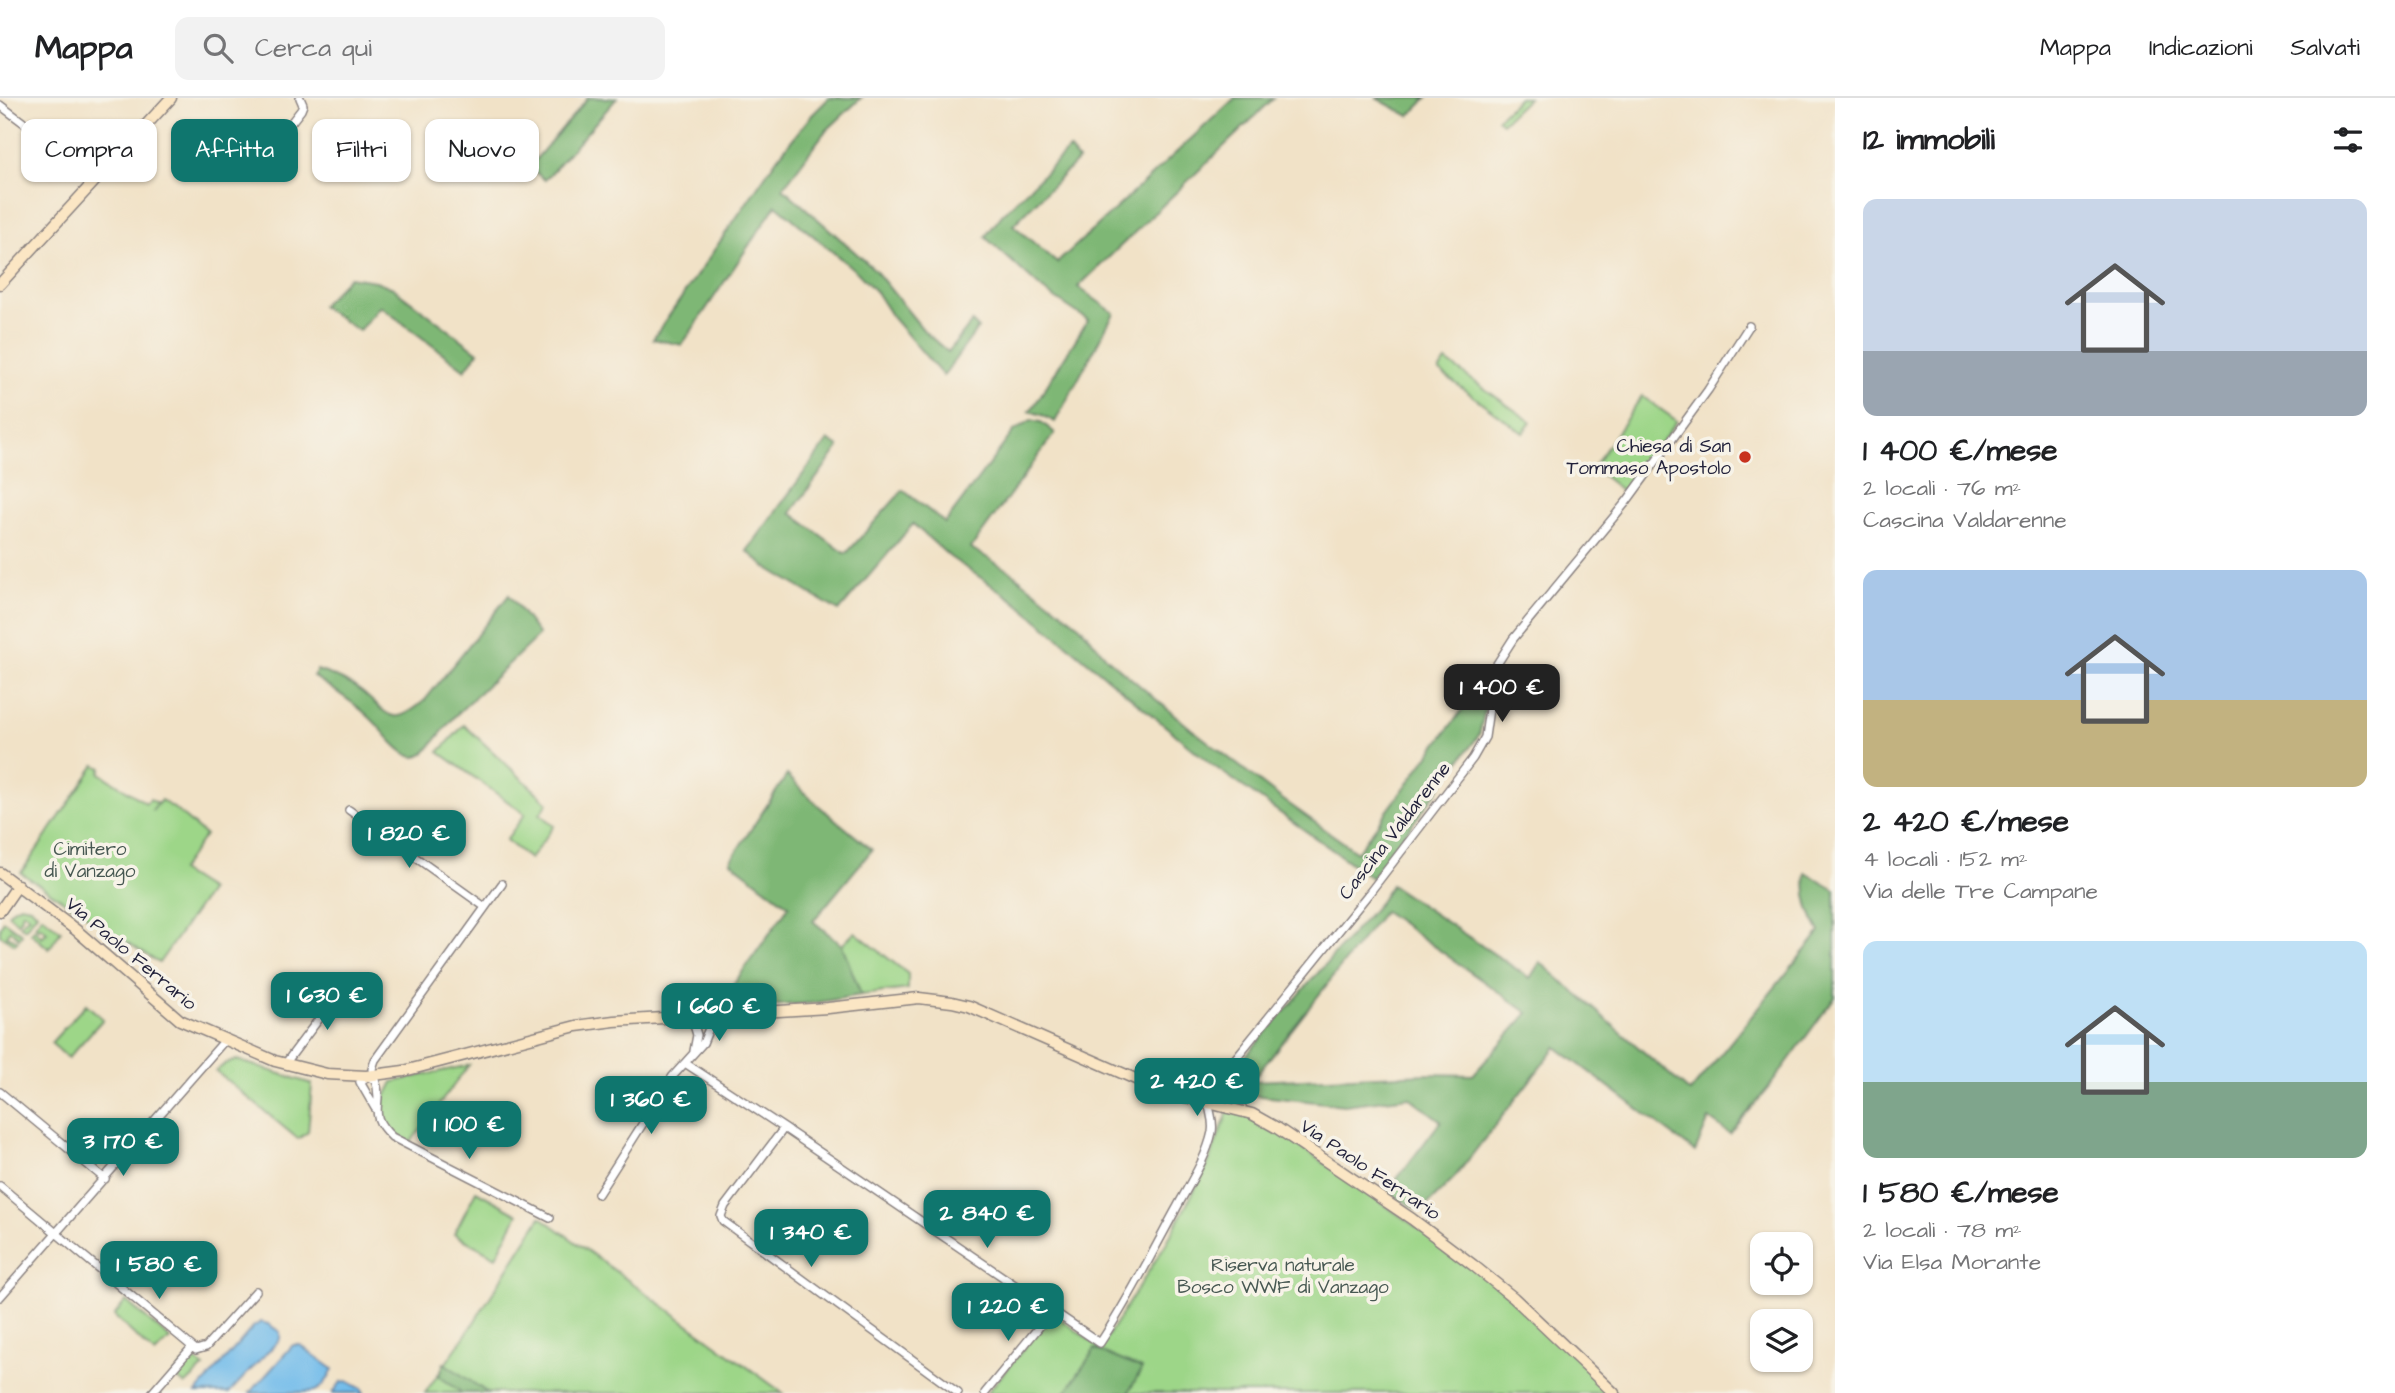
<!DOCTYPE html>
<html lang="it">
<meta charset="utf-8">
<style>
:root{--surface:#fff;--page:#f2f2f2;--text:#202124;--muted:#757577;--line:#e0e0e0;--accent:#0f766e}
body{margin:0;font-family:"Architects Daughter",sans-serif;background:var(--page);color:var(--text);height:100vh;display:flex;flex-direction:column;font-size:26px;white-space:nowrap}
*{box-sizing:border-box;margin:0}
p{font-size:23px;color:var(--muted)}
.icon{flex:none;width:38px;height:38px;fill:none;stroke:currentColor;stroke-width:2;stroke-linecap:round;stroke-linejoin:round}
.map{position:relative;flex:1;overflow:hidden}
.drawer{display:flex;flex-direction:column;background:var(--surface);width:560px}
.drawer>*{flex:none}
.hud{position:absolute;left:21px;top:21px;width:665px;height:63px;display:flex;gap:14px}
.controls{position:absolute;left:1750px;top:1134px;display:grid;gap:14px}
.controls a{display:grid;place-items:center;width:63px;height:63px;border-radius:14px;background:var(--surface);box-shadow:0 2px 5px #0004;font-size:35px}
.price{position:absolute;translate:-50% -60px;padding:0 16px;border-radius:14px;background:var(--accent);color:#fff;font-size:23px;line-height:46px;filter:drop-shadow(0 2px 4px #0008)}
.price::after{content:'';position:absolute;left:50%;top:42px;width:21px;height:16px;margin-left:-10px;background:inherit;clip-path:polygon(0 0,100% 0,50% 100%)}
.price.active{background:#222;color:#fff}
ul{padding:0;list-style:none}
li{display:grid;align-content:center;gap:14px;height:371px;padding:0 28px}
li span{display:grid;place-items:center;height:217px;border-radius:14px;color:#555}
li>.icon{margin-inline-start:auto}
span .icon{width:126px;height:126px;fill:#fffc;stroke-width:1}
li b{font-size:30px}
h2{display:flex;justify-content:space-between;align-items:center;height:84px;padding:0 28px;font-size:30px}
.pill{padding:0 24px;border-radius:14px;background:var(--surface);box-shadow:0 2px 5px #0004;font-size:24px;line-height:63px}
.pill.active{background:var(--accent);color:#fff}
header{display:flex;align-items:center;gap:42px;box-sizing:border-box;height:98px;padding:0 35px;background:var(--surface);border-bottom:2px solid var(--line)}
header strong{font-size:33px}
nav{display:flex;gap:38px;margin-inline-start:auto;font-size:24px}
.search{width:490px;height:63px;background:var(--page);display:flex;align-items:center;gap:18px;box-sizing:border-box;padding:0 24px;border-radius:14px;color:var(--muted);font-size:26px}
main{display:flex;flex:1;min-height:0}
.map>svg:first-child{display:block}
.green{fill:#9dd688;stroke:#607c62;stroke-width:2}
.forest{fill:#7eb774;stroke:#506c58;stroke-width:2;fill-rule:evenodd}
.water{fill:#71bbea;stroke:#4a6e92;stroke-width:2}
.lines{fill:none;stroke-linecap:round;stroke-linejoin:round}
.street-casing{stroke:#8a8281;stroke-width:10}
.secondary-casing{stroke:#8a8281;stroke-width:13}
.street{stroke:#fff;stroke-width:7}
.secondary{stroke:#fbe6c4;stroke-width:10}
.poi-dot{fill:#c8321e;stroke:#f7f3e8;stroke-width:2.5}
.labels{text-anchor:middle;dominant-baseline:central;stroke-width:7;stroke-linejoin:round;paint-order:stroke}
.poi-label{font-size:19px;fill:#22223b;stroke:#f7f3e8;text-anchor:end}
.street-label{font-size:19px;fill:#22223b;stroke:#f7f3e8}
.park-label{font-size:19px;fill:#475852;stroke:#f7f3e8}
</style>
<header>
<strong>Mappa</strong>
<div class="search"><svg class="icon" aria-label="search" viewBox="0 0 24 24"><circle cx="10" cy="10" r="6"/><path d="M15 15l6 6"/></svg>Cerca qui</div>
<nav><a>Mappa</a><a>Indicazioni</a><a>Salvati</a></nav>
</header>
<main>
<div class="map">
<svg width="1835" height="1295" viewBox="0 0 1835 1295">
<rect width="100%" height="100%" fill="#f7f3e8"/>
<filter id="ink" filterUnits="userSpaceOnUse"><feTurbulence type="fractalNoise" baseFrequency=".0143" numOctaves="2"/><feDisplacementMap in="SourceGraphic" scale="14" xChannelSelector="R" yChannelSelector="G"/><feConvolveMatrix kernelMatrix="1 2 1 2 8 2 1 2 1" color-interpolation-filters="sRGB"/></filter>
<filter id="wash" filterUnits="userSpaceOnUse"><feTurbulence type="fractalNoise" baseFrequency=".00686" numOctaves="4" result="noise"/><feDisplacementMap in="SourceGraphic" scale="28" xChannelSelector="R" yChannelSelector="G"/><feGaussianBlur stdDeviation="1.57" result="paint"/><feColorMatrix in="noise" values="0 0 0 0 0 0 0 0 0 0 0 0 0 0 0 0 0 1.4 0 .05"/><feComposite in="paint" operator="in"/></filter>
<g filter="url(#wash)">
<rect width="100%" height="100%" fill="#f1e2c7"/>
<!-- green -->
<path class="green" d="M1519 0H1528L1502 25 1497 21Z
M1446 263 1531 324 1523 335 1439 273Z
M1642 298 1677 323 1625 395 1593 370Z
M464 627 548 705 540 716 554 728 530 761 506 742 525 716 439 654Z
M95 667 102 670 100 675 146 705 150 701 157 705 152 713 161 702 175 711 205 737 180 773 210 792 159 865 21 775Z
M20 807 30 809 37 815 25 831 20 827 29 818 23 814 18 825 8 816 14 810Z
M42 818 61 833 49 851 31 835 34 831 42 839 47 834 41 829 39 831 35 828Z
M4 823 22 836 19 840 10 832 7 838 18 843 15 846 0 837V829Z
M855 834 908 876V891L861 897 842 847Z
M86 906 103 921 68 960 51 945Z
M237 962 312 986 308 1034 298 1041 216 973 225 966Z
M469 967 410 1045C394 1035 386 1029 379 1012L393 984Z
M1230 1009 1252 1015 1490 1180 1616 1295H987L1053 1215 1100 1250 1167 1144 1207 1068Z
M476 1093 518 1116 496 1159 454 1136Z
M541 1119 783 1295H425L471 1229Z
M126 1203 170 1241 155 1256 114 1218Z
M189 1261H193L204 1269 185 1287 174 1277Z"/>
<!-- forest -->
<path class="forest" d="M588 0H617L545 82 529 69Z
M829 0H861L824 35 783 90 874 171 925 234 948 254 972 224 978 230 943 278 892 219 876 194 858 175 776 107 682 247 653 241 778 59 811 18Z
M1235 0H1274L1078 189 1114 215 1055 324 1042 317 1029 313 1034 308 1088 222 1043 192 985 139 1002 117 1069 51 1078 62 1013 127 1057 165Z
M1376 0H1427L1409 18Z
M349 179 376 183 393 190 478 254 465 272 380 208 359 233 321 208Z
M1031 322 1041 324 1055 335 971 450 1011 474 1080 528 1107 560 1189 629 1282 701 1357 754 1474 596 1487 603 1479 637 1372 780 1211 666 1012 501 950 459 913 426 839 513 764 468 747 453 828 342 839 349 791 415 846 456 903 392 945 425 1014 333Z
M509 497 539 537 455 618 425 655C421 657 419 659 415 659 404 658 392 644 385 636 366 612 339 595 313 578L317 572C333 577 348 583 362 594 390 618 393 630 425 602Z
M787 677 813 703 872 752 813 823 842 847 861 897 814 905 716 911 789 808 730 763Z
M1806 775 1835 792V899L1770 988 1730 1036 1709 1021 1695 1054 1556 949 1454 1080 1421 1113 1387 1094 1441 1023 1409 999 1344 1007 1215 993 1380 804 1391 787 1530 880 1540 864 1690 994 1820 834C1809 816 1803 796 1806 775ZM1384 813 1528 915 1473 977 1428 976 1252 983Z
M1095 1251 1142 1271 1128 1295H1065Z
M444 1265 488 1295H462L439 1278Z"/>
<!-- water -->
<path class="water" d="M261 1224 268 1226 280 1234V1241L229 1295H196L253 1229Z
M293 1247H300L333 1271C330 1278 323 1290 315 1293 298 1295 268 1295 250 1295Z
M347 1283 362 1291 364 1295H333L341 1284Z"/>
</g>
<g filter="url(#ink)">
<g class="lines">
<!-- street casing -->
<g class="street-casing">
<path id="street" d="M0 7 97 80
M258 58 280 39 301 12 303 7 300 0
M349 712 485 809
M692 920 697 937 694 953
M685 965 784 1030 1100 1245C1128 1203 1151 1157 1175 1113 1188 1088 1206 1062 1212 1034 1215 1018 1205 1010 1210 992L1370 794 1473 660 1485 639 1494 576 1497 566 1513 541 1627 403 1708 292 1749 228
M285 966 346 885
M373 977 372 971 375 962 502 786
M360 984 375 1010
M361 986 366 978 375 982C385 1007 365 1014 392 1039L550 1120
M0 994 105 1081
M784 1030 725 1108 721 1118 723 1123 958 1295
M0 1088 196 1252 206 1249 256 1193
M598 1096 673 978 703 945 714 918
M0 1199 225 942
M152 1295 192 1249
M985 1295 1052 1213"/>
</g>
<!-- secondary casing -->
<g class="secondary-casing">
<path id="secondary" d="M0 186 171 0
M0 775 76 832 180 922 275 963 327 976 366 978 404 973 576 928 614 923 828 910 919 900 952 904 969 908 1165 994 1252 1016 1277 1030 1412 1121 1473 1167 1514 1200 1614 1295
M0 813 18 787"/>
</g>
<!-- street -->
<use href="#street" class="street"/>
<!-- secondary -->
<use href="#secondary" class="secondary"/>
</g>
</g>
<!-- markers -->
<circle class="poi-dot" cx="1745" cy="359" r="7"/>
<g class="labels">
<!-- poi labels -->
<g class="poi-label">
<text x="1731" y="348">Chiesa di San<tspan x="1731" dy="22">Tommaso Apostolo</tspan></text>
</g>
<!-- street labels -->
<g class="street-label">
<text transform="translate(1395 733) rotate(-52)">Cascina Valdarenne</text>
<text transform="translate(131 856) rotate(40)">Via Paolo Ferrario</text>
<text transform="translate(1370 1072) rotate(34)">Via Paolo Ferrario</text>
</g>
<!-- park labels -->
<g class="park-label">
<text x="90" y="751">Cimitero<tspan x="90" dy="22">di Vanzago</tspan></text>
<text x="1283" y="1167">Riserva naturale<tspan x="1283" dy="22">Bosco WWF di Vanzago</tspan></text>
</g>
</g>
</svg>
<div class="controls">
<a><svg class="icon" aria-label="locate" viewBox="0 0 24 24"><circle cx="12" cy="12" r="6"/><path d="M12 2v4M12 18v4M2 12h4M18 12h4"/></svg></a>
<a><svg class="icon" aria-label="layers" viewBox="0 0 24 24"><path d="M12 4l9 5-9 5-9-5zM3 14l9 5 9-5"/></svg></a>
</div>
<b class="price active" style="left:1502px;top:626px">1 400 €</b>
<b class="price" style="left:409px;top:772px">1 820 €</b>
<b class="price" style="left:327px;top:934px">1 630 €</b>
<b class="price" style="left:719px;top:945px">1 660 €</b>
<b class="price" style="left:1197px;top:1020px">2 420 €</b>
<b class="price" style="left:651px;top:1038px">1 360 €</b>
<b class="price" style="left:469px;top:1063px">1 100 €</b>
<b class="price" style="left:123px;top:1080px">3 170 €</b>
<b class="price" style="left:987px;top:1152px">2 840 €</b>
<b class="price" style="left:811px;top:1171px">1 340 €</b>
<b class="price" style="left:159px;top:1203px">1 580 €</b>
<b class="price" style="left:1008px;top:1245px">1 220 €</b>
<div class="hud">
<a class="pill">Compra</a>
<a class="pill active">Affitta</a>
<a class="pill">Filtri</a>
<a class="pill">Nuovo</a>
</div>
</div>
<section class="drawer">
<h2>12 immobili<svg class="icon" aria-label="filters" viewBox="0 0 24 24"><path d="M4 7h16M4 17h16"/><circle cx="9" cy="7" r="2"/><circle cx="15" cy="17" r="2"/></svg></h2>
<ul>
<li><span style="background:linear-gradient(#c9d6e8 70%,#9aa5b1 0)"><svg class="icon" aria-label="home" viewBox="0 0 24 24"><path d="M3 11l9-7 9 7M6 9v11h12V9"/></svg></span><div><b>1 400 €/mese</b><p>2 locali · 76 m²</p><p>Cascina Valdarenne</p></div></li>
<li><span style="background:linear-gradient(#a9c7e8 60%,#c2b280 0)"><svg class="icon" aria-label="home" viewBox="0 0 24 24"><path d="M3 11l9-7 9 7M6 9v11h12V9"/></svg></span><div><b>2 420 €/mese</b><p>4 locali · 152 m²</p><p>Via delle Tre Campane</p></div></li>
<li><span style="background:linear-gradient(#bfe0f5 65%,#7fa58c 0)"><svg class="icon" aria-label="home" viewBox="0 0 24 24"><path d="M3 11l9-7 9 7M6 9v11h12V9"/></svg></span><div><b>1 580 €/mese</b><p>2 locali · 78 m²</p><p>Via Elsa Morante</p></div></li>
</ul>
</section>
</main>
